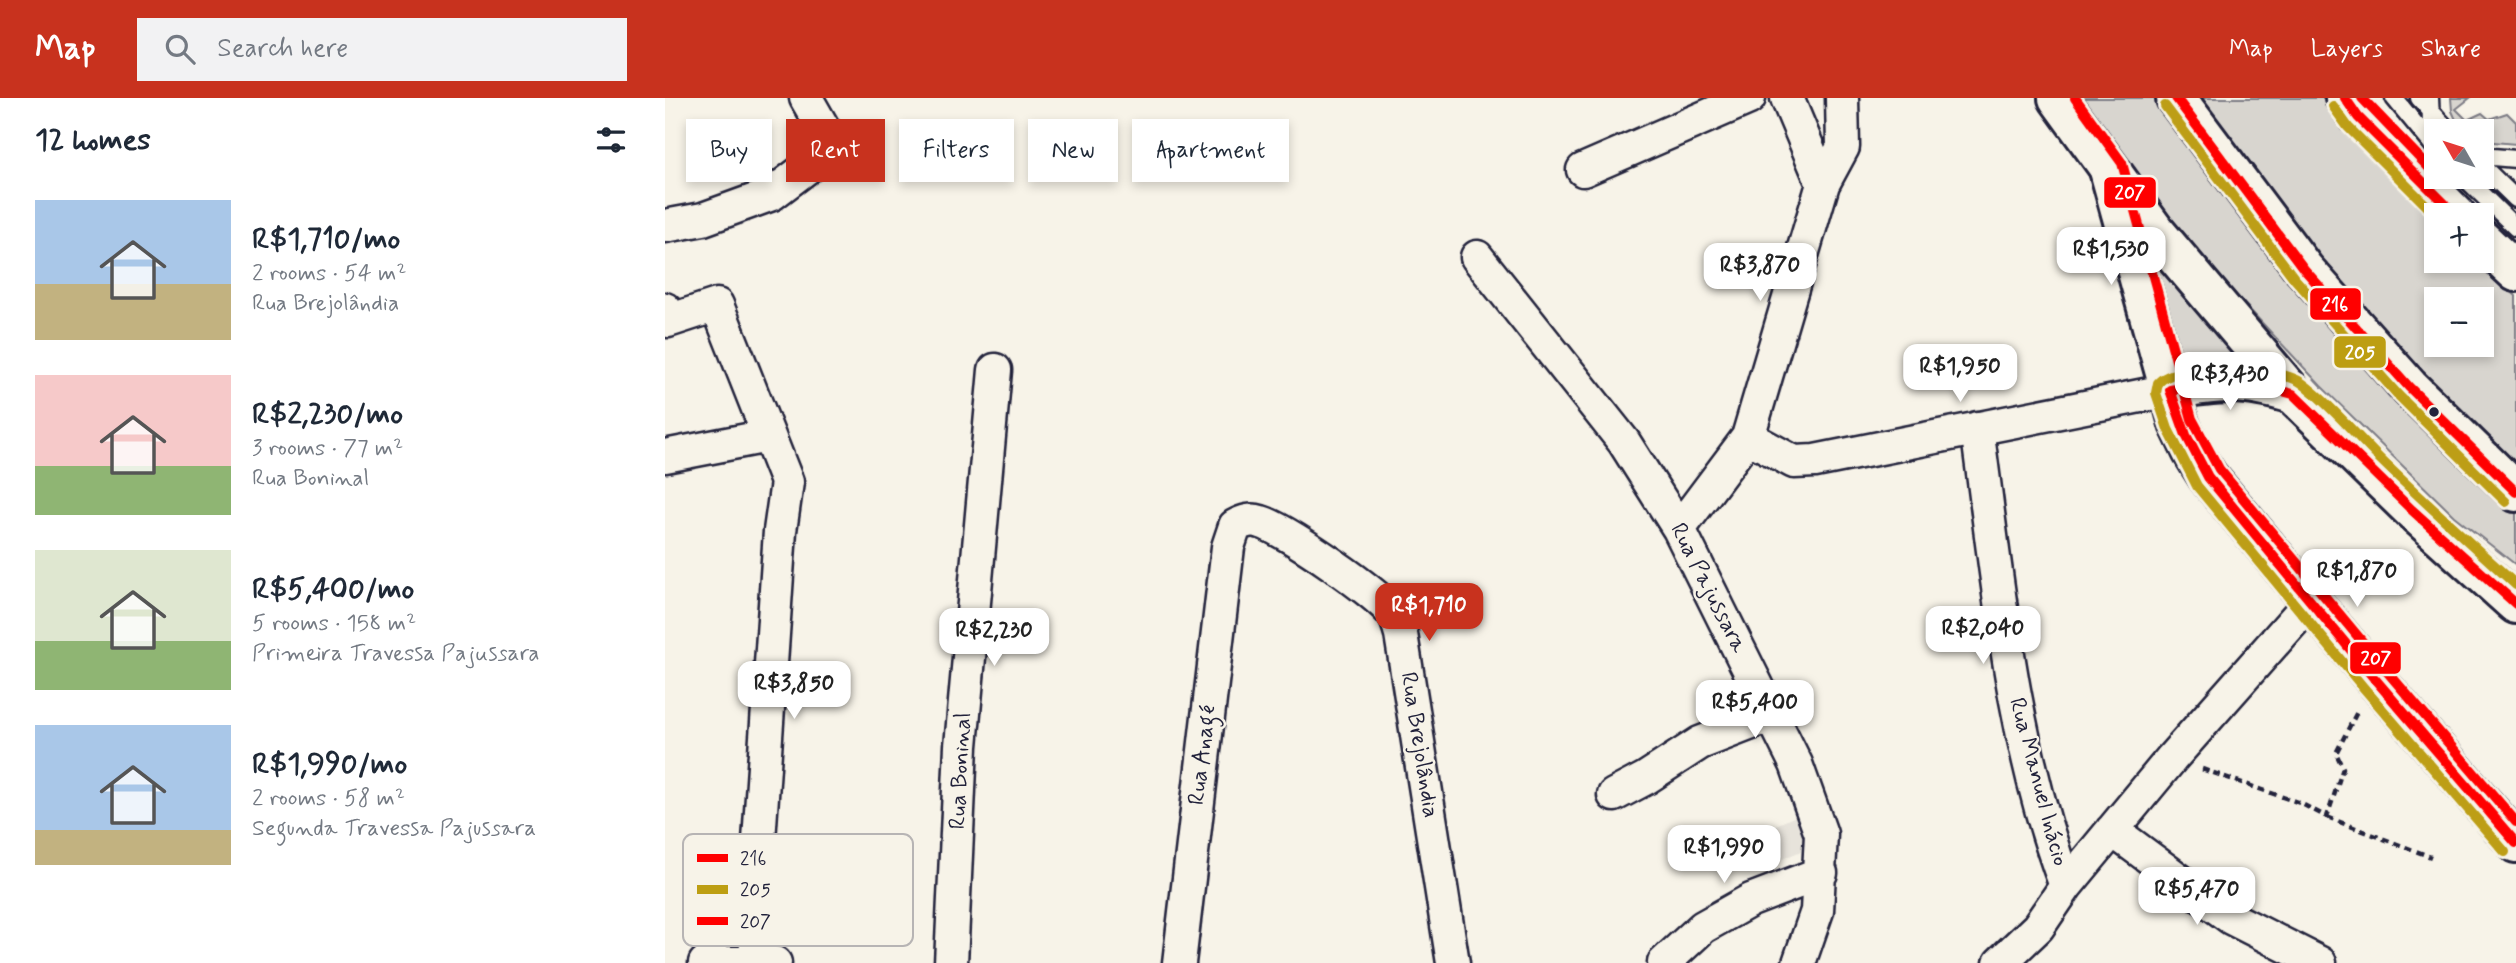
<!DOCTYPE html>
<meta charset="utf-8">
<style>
:root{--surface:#fff;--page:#f2f2f3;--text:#1f2937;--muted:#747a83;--accent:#c8321e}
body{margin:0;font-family:Mynerve,sans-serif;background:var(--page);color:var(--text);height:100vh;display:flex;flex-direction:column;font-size:26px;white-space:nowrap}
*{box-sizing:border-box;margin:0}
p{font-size:23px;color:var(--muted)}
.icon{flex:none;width:38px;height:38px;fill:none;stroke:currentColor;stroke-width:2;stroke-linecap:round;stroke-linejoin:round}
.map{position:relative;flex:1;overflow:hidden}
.panel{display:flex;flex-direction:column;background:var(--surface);width:665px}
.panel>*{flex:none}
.banner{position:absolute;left:21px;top:21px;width:665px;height:63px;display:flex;gap:14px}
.needle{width:46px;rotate:309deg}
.fabs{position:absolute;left:1759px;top:21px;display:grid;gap:14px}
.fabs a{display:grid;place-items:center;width:70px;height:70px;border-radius:0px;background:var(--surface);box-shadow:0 4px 10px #0003;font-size:35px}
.price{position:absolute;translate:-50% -60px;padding:0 16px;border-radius:14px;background:#fff;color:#222;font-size:23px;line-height:46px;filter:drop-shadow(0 2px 4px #0008)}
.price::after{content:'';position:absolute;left:50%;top:42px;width:21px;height:16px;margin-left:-10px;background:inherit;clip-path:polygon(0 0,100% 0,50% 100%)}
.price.current{background:var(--accent);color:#fff}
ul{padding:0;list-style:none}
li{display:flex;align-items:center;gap:21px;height:175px;padding:0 35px}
li span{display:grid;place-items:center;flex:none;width:196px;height:140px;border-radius:0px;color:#555}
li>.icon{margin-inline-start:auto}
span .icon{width:84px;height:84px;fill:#fffc;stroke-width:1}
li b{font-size:30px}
h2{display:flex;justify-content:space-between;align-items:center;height:84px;padding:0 35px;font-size:30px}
.tag{padding:0 24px;border-radius:0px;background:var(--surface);box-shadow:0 4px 10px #0003;font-size:24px;line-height:63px}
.tag.current{background:var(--accent);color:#fff}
header{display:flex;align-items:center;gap:42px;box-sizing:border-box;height:98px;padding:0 35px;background:var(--accent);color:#fff}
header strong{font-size:33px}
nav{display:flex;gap:38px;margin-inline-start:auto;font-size:24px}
.search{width:490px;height:63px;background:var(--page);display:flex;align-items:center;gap:18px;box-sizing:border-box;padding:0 24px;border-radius:0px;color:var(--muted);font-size:26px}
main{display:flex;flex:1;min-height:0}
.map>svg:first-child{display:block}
.built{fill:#e7e3db}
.green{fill:#d8d5cf;stroke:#7d7c85;stroke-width:2;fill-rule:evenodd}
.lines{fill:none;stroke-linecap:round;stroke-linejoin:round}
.service-casing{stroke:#22223b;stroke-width:21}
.minor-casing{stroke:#22223b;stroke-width:37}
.tertiary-casing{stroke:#22223b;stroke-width:44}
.trunk-casing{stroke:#22223b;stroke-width:44}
.path{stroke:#22223b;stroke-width:4.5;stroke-dasharray:7 5;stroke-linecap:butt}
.service{stroke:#f7f3e8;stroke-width:16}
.minor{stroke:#f7f3e8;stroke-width:32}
.tertiary{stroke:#f7f3e8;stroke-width:38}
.trunk{stroke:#f7f3e8;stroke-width:38}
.bus-1-casing{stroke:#f7f3e8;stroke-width:16}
.bus-2-casing{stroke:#f7f3e8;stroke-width:16}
.bus-3-casing{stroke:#f7f3e8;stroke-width:16}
.bus-1{stroke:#f00;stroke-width:10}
.bus-2{stroke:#bd9e12;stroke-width:10}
.bus-3{stroke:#f00;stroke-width:10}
.bus-dot{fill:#22223b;stroke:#f7f3e8;stroke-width:2.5}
.labels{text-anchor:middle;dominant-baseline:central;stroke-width:5;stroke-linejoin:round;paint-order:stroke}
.street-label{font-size:23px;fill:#22223b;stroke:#f7f3e8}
.key{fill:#f7f3e8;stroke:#b7b4b4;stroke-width:2}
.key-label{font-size:19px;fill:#22223b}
.line-badge{stroke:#f7f3e8;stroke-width:2.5}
.badge-label{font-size:19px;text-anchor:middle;font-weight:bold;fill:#fff}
</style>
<header>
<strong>Map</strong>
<div class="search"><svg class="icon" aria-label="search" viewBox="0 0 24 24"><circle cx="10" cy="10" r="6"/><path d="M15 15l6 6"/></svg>Search here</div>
<nav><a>Map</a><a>Layers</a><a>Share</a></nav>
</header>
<main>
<section class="panel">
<h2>12 homes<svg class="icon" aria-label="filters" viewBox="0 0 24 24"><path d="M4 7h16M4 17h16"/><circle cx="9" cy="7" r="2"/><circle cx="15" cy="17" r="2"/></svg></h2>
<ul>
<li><span style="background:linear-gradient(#a9c7e8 60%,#c2b280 0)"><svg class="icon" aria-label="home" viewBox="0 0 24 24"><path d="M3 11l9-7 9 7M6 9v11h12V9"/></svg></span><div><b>R$1,710/mo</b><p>2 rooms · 54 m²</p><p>Rua Brejolândia</p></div></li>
<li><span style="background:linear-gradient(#f6c9c9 65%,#8fb573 0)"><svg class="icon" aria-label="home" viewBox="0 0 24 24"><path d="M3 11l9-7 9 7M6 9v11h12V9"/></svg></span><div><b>R$2,230/mo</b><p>3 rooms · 77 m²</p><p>Rua Boninal</p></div></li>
<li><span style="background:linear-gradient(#dfe7d0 65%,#8fb573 0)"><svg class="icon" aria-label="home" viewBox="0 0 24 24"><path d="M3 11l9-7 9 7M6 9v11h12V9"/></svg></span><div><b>R$5,400/mo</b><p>5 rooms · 158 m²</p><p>Primeira Travessa Pajussara</p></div></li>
<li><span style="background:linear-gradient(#a9c7e8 75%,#c2b280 0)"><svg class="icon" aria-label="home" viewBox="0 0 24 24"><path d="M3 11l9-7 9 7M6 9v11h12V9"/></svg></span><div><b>R$1,990/mo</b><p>2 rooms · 58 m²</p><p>Segunda Travessa Pajussara</p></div></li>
</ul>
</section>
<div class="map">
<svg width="1851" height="865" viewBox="0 0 1851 865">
<rect width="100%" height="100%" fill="#f7f3e8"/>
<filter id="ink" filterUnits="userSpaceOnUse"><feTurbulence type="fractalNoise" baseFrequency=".0143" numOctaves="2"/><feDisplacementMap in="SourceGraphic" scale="14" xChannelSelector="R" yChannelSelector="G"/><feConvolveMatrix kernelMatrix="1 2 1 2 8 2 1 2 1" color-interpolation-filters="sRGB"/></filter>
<g filter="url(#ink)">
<!-- built -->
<path class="built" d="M1133 717 1145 749 1083 776 1067 760 1065 748Z"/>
<!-- green -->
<path class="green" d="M1417 0H1493L1851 410V467L1789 418 1656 288 1493 113Z
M1528 0H1663L1771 117V163H1813L1851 198V394L1653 169ZM1771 201H1816V247H1771Z
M1786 0H1805L1791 11 1802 22 1817 15 1824 21 1842 15 1851 24V46L1817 43 1816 33H1796L1787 13Z
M1481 152 1591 278 1528 298 1515 322Z"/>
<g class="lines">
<!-- service casing -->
<g class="service-casing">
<path id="service" d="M1729 0 1771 51
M1754 0 1784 33
M1765 0 1767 47
M1816 58 1851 61
M1816 67 1851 101
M1799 79 1851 130"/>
</g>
<!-- minor casing -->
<g class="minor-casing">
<path id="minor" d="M1122 0 1158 86
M918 72 1084 0
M0 128 38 121 107 96 169 49 141 0
M812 159 959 344 1014 431 1131 666 1156 736 1152 813 1134 865
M0 211 3 223 52 207 122 384 115 433 88 831 94 865
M1312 330C1333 484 1346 641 1401 788
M1083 339 1129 364 1150 363 1505 292
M0 358 103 338
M1014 431 1083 339 1158 86 1178 49 1177 0
M949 697 981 680 1035 645 1107 617
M1447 732 1566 820 1655 865
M40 865H110
M286 865 296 648 330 272
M514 865 563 449 570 428C579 423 586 421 596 424 618 430 715 496 728 516 732 521 734 529 736 536L788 865
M999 865 1038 829 1086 802 1156 775
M1335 865 1373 829 1401 788 1507 660 1646 503"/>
</g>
<!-- tertiary casing -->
<g class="tertiary-casing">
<path id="tertiary" d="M1680 0 1693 19 1791 117
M1444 72 1514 326 1527 353 1543 379 1709 580 1851 745
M1816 141 1851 174
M1505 292C1556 283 1577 281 1628 296"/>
</g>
<!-- trunk casing -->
<g class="trunk-casing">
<path id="trunk" d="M1393 0 1489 132 1628 296 1747 412 1851 506
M1511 0 1639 171 1744 289 1851 394"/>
</g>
<!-- path -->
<path class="path" d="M1537 671 1635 705 1662 719 1678 670 1671 655 1693 612
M1662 719 1766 759"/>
<!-- service -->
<use href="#service" class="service"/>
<!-- minor -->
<use href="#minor" class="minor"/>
<!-- tertiary -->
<use href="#tertiary" class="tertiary"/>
<!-- trunk -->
<use href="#trunk" class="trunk"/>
<!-- bus-1 casing -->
<g class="bus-1-casing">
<path id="bus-1" d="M1511 0 1639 171 1744 289 1851 394
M1680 0 1693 19 1791 117
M1505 292 1521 337 1543 379 1709 580 1851 745
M1505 292 1556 283 1592 286 1628 296 1747 412 1851 506"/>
</g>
<!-- bus-2 casing -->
<g class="bus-2-casing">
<path id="bus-2" d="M1500 8 1629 180 1734 298 1841 404
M1668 8 1683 29 1771 117
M1840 754 1698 589 1532 388 1503 331 1491 295 1493 285C1511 263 1614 268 1637 285 1664 305 1690 336 1714 360 1758 403 1805 445 1851 487"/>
</g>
<!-- bus-3 casing -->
<g class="bus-3-casing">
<path id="bus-3" d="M1410 0 1457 65 1527 321 1554 371 1720 571 1851 724
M1697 0 1771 77"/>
</g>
<!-- bus-1 -->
<use href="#bus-1" class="bus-1"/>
<!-- bus-2 -->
<use href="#bus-2" class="bus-2"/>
<!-- bus-3 -->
<use href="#bus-3" class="bus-3"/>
</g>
</g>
<!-- markers -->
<circle class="bus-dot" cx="1769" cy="314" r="6"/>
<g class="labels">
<!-- street labels -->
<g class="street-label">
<text transform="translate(1043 490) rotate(63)">Rua Pajussara</text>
<text transform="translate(754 647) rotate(81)">Rua Brejolândia</text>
<text transform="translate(538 657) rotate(-83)">Rua Anagé</text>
<text transform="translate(296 673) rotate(-87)">Rua Boninal</text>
<text transform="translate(1373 684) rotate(75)">Rua Manuel Inácio</text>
</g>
</g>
<!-- legend -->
<rect x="18" y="736" width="230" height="112" rx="10" class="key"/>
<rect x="32" y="756" width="31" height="8" fill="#f00"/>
<rect x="32" y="787" width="31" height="9" fill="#bd9e12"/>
<rect x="32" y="819" width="31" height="8" fill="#f00"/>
<g class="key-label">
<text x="75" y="767">216</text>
<text x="75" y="798">205</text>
<text x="75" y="830">207</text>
</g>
<g class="line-badge">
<rect x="1438" y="78" width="54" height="33" rx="7" fill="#f00"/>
<rect x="1644" y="189" width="53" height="34" rx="7" fill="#f00"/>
<rect x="1668" y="237" width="54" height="34" rx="7" fill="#bd9e12"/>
<rect x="1684" y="543" width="53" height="34" rx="7" fill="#f00"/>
</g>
<g class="badge-label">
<text x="1465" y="101">207</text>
<text x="1670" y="213">216</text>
<text x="1695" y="261">205</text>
<text x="1711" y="567">207</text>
</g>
</svg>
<div class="fabs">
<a><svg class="needle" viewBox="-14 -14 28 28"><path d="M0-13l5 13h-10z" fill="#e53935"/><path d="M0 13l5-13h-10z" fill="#747a83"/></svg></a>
<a>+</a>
<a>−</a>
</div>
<b class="price" style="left:1446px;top:189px">R$1,530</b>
<b class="price" style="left:1095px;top:205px">R$3,870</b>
<b class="price" style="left:1295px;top:306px">R$1,950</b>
<b class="price" style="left:1565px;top:314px">R$3,430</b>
<b class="price" style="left:1692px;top:511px">R$1,870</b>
<b class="price current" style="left:764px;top:545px">R$1,710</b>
<b class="price" style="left:1318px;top:568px">R$2,040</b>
<b class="price" style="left:329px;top:570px">R$2,230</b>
<b class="price" style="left:129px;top:623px">R$3,850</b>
<b class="price" style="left:1090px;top:642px">R$5,400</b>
<b class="price" style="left:1059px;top:787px">R$1,990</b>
<b class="price" style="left:1532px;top:829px">R$5,470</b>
<div class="banner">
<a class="tag">Buy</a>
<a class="tag current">Rent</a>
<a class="tag">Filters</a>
<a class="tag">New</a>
<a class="tag">Apartment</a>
</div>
</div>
</main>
